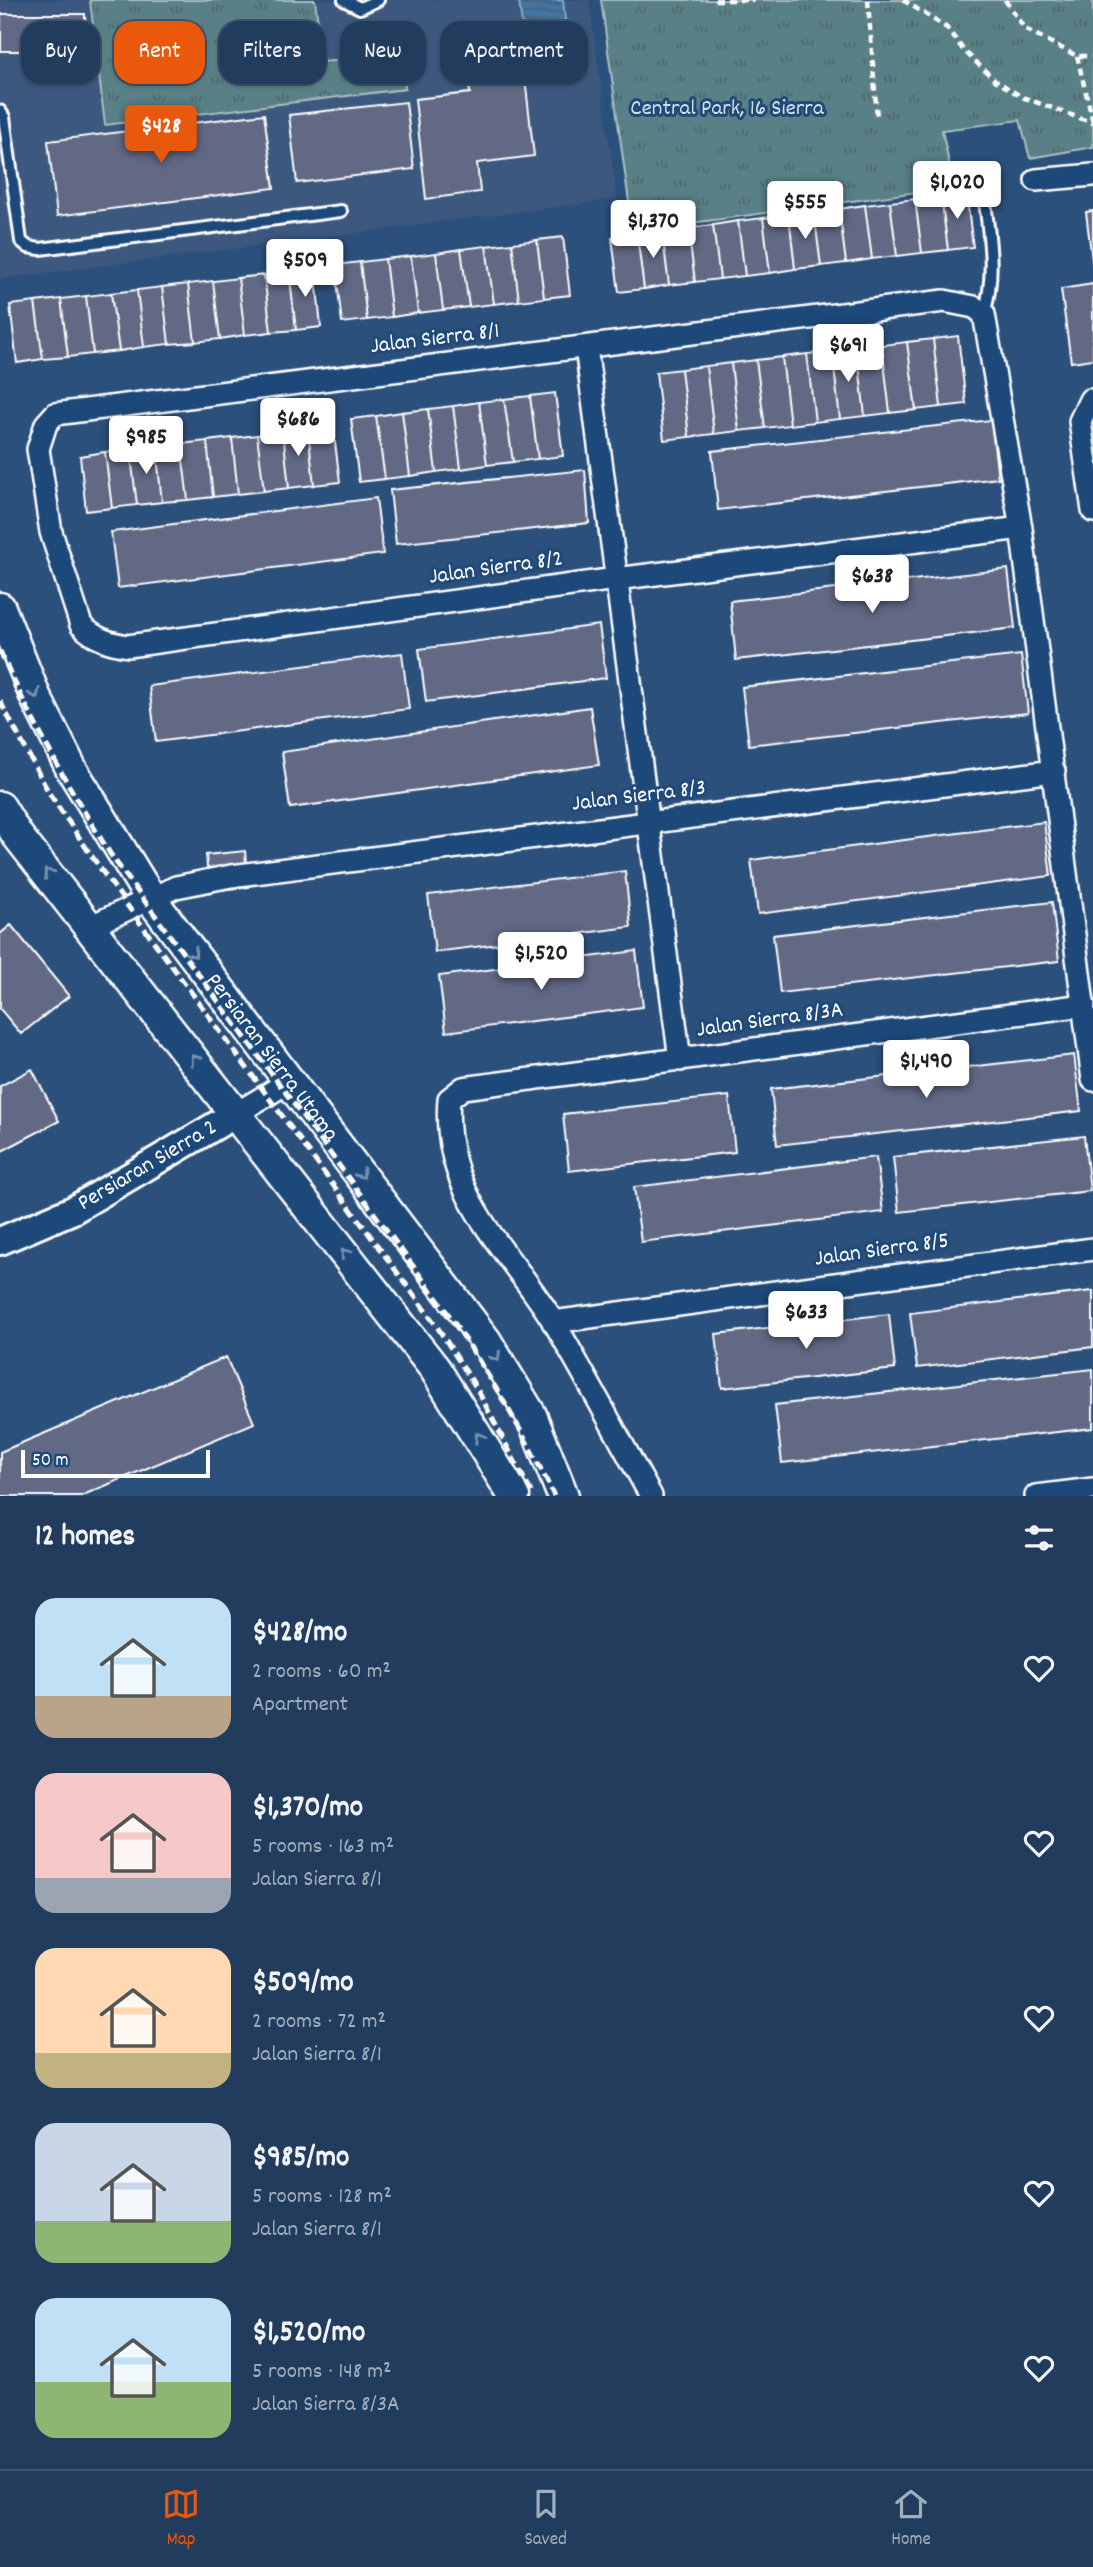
<!DOCTYPE html>
<meta charset="utf-8">
<style>
:root{--surface:#213c5d;--page:#294363;--text:#f1f3f6;--muted:#a2adbc;--line:#3e5672;--accent:#ea580c}
body{margin:0;font-family:Dekko,sans-serif;background:var(--page);color:var(--text);height:100vh;display:flex;flex-direction:column;font-size:26px;white-space:nowrap}
*{box-sizing:border-box;margin:0}
p{font-size:23px;color:var(--muted)}
.icon{flex:none;width:38px;height:38px;fill:none;stroke:currentColor;stroke-width:2;stroke-linecap:round;stroke-linejoin:round}
.map{position:relative;height:1496px;overflow:hidden}
.panel{display:flex;flex-direction:column;background:var(--surface);flex:1}
.panel>*{flex:none}
.guide{position:absolute;left:21px;top:21px;width:700px;height:63px;display:flex;gap:14px}
.scale{position:absolute;left:21px;bottom:18px;width:189px;box-sizing:border-box;padding-left:7px;border:4px solid #fff;border-top:0;font-size:19px;line-height:24px;white-space:nowrap;color:#fff;-webkit-text-stroke:5px #1f4a7a;paint-order:stroke}
.price{position:absolute;translate:-50% -60px;padding:0 16px;border-radius:7px;background:#fff;color:#222;font-size:23px;line-height:46px;filter:drop-shadow(0 2px 4px #0008)}
.price::after{content:'';position:absolute;left:50%;top:42px;width:21px;height:16px;margin-left:-10px;background:inherit;clip-path:polygon(0 0,100% 0,50% 100%)}
.price.on{background:var(--accent);color:#fff}
ul{padding:0;list-style:none}
li{display:flex;align-items:center;gap:21px;height:175px;padding:0 35px}
li span{display:grid;place-items:center;flex:none;width:196px;height:140px;border-radius:21px;color:#555}
li>.icon{margin-inline-start:auto}
span .icon{width:84px;height:84px;fill:#fffc;stroke-width:1}
li b{font-size:30px}
h2{display:flex;justify-content:space-between;align-items:center;height:84px;padding:0 35px;font-size:30px}
.tag{padding:0 24px;border-radius:21px;background:var(--surface);box-shadow:0 2px 5px #0004,0 0 0 2px var(--line);font-size:24px;line-height:63px}
.tag.on{background:var(--accent);color:#fff}
.tab-bar{display:flex;justify-content:space-around;align-items:center;height:98px;border-top:2px solid var(--line);background:var(--surface);font-size:19px;color:var(--muted)}
.tab-bar a{display:grid;justify-items:center;gap:4px}
.tab-bar .on{color:var(--accent)}
.map>svg:first-child{display:block}
.built{fill:#3c587f}
.park{fill:url(#park-tufts);stroke:#acc0c2;stroke-width:2}
.water{fill:url(#water-rules);stroke:#8eacc5;stroke-width:2}
.building{fill:#626985;stroke:#fff;stroke-width:2}
.lines{fill:none;stroke-linecap:round;stroke-linejoin:round}
.service-casing{stroke:#fff;stroke-width:16}
.minor-casing{stroke:#fff;stroke-width:26}
.tertiary-casing{stroke:#fff;stroke-width:32}
.secondary-casing{stroke:#fff;stroke-width:35}
.path{stroke:#fff;stroke-width:4.5;stroke-dasharray:7 5;stroke-linecap:butt}
.service{stroke:#1f4a7a;stroke-width:10}
.minor{stroke:#1f4a7a;stroke-width:21}
.tertiary{stroke:#1f4a7a;stroke-width:26}
.secondary{stroke:#1f4a7a;stroke-width:30}
.rail{stroke:#fff;stroke-width:5;stroke-dasharray:10 5;stroke-linecap:butt}
.oneway{stroke:#7992af}
.labels{text-anchor:middle;dominant-baseline:central;stroke-width:6;stroke-linejoin:round;paint-order:stroke}
.park-label{font-size:23px;fill:#d5dfe1;stroke:#1f4a7a}
.street-label{font-size:23px;fill:#fff;stroke:#1f4a7a}
</style>
<div class="map">
<svg width="1093" height="1496" viewBox="0 0 1093 1496">
<defs>
<pattern id="park-tufts" width="24" height="20" patternUnits="userSpaceOnUse" patternTransform="scale(1.75)"><rect width="24" height="20" fill="#588086"/><path d="M3 7l-1-3M5 7V3M7 7l1-3M15 17l-1-3M17 17v-4M19 17l1-3" fill="none" stroke="#526669"/></pattern>
<pattern id="water-rules" width="6" height="5" patternUnits="userSpaceOnUse" patternTransform="scale(1.75)"><rect width="6" height="5" fill="#43749f"/><path d="M0 2.5h6" fill="none" stroke="#485e71"/></pattern>
</defs>
<rect width="100%" height="100%" fill="#2c507c"/>
<filter id="ink" filterUnits="userSpaceOnUse"><feTurbulence type="fractalNoise" baseFrequency=".0143" numOctaves="2"/><feDisplacementMap in="SourceGraphic" scale="14" xChannelSelector="R" yChannelSelector="G"/><feConvolveMatrix kernelMatrix="1 2 1 2 8 2 1 2 1" color-interpolation-filters="sRGB"/></filter>
<g filter="url(#ink)">
<!-- built -->
<path class="built" d="M0 0H589L617 199 0 279Z"/>
<!-- park -->
<path class="park" d="M90 0H315L323 62 403 54 405 89 105 125Z
M601 0H1093V147L1030 158 1020 120 942 130 954 187 633 231Z"/>
<!-- water -->
<path class="water" d="M519 0H563L568 47 525 52Z"/>
<!-- building -->
<path class="building" d="M1 14H85L86 51H1Z
M524 69 534 156 477 163 480 192 426 199 415 99 470 93 468 76Z
M406 102 414 169 297 183 289 115Z
M264 114 274 188 57 216 48 141Z
M966 192 973 247 948 250 941 195Z
M941 195 948 250 922 253 915 199Z
M915 199 922 253 897 256 890 202Z
M890 202 897 256 872 259 865 205Z
M865 205 872 259 846 263 839 209Z
M839 209 846 263 821 266 814 212Z
M1093 211V268L1086 212Z
M814 212 821 266 795 269 789 215Z
M789 215 795 269 770 273 763 218Z
M763 218 770 273 745 276 738 221Z
M738 221 745 276 720 279 713 225Z
M713 225 720 279 695 282 688 228Z
M688 228 695 282 669 285 662 231Z
M662 231 669 285 644 289 637 235Z
M637 235 644 289 619 292 612 238Z
M563 237 570 295 544 298 537 240Z
M537 240 544 298 519 301 512 243Z
M512 243 519 301 494 304 486 246Z
M486 246 494 304 469 307 461 249Z
M461 249 469 307 443 310 436 253Z
M436 253 443 310 418 313 411 256Z
M411 256 418 313 392 317 385 259Z
M385 259 392 317 367 320 360 262Z
M360 262 367 320 342 323 335 265Z
M315 268 321 327 296 330 289 271Z
M289 271 296 330 271 332 264 275Z
M264 275 271 332 245 335 238 278Z
M238 278 245 335 220 339 213 281Z
M213 281 220 339 195 342 188 284Z
M188 284 195 342 169 344 162 287Z
M1093 284V359L1071 362 1061 289Z
M162 287 169 344 144 347 137 290Z
M137 290 144 347 119 351 111 293Z
M111 293 119 351 93 354 86 296Z
M86 296 93 354 68 357 61 299Z
M61 299 68 357 43 359 35 302Z
M35 302 43 359 17 363 10 305Z
M958 336 966 404 941 407 933 339Z
M933 339 941 407 916 410 907 342Z
M907 342 916 410 890 413 882 345Z
M882 345 890 413 865 416 857 348Z
M857 348 865 416 840 419 832 351Z
M832 351 840 419 815 422 807 354Z
M807 354 815 422 790 425 782 357Z
M782 357 790 425 765 428 756 360Z
M756 360 765 428 739 431 731 363Z
M731 363 739 431 714 434 706 366Z
M706 366 714 434 689 437 681 369Z
M681 369 689 437 664 440 656 372Z
M555 393 563 456 538 459 530 396Z
M530 396 538 459 513 462 504 399Z
M504 399 513 462 487 465 479 402Z
M479 402 487 465 461 469 453 406Z
M453 406 461 469 436 472 428 409Z
M428 409 436 472 410 476 402 412Z
M402 412 410 476 385 479 376 416Z
M376 416 385 479 359 482 351 419Z
M991 420 998 478 718 510 712 451Z
M333 427 340 482 314 485 308 429Z
M308 429 314 485 289 488 283 432Z
M283 432 289 488 264 491 257 435Z
M257 435 264 491 238 494 232 438Z
M232 438 238 494 213 497 207 441Z
M207 441 213 497 188 500 181 444Z
M181 444 188 500 162 502 156 447Z
M156 447 162 502 137 505 130 449Z
M130 449 137 505 112 508 105 452Z
M105 452 112 508 86 511 80 456Z
M585 470 589 523 396 544 390 490Z
M376 498 383 554 118 588 111 532Z
M1008 569 1015 628 736 660 730 601Z
M599 625 606 678 426 702 419 649Z
M402 653 409 709 156 742 149 686Z
M1021 655 1028 713 749 745 742 687Z
M590 707 599 765 290 808 282 752Z
M1044 822 1051 876 758 914 751 860Z
M245 851 248 887 209 891 206 855Z
M625 871 631 927 435 952 428 895Z
M1052 902 1059 961 780 993 773 935Z
M11 925 69 996 21 1034 0 1009V934Z
M636 951 643 1007 446 1032 439 976Z
M1074 1055 1081 1111 777 1145 771 1089Z
M32 1069 59 1121 0 1152V1086Z
M729 1096 735 1152 569 1171 563 1114Z
M1084 1136 1090 1191 899 1212 893 1157Z
M876 1157 883 1212 641 1242 634 1187Z
M1093 1291V1347L917 1368 910 1313Z
M889 1314 895 1369 722 1388 716 1334Z
M226 1357 254 1423 81 1496H0V1452Z
M1093 1369V1428L782 1463 775 1405Z"/>
<g class="lines">
<!-- service casing -->
<g class="service-casing">
<path id="service" d="M344 0 360 8 378 0
M0 111 4 117 21 241 28 247 40 249 341 211
M983 186C988 230 997 271 984 314"/>
</g>
<!-- minor casing -->
<g class="minor-casing">
<path id="minor" d="M1036 180 1093 175
M586 347 680 1060
M1093 400H1090L1080 421 1093 511
M1021 528 616 579 128 646C109 643 95 639 81 625L51 532 38 449 46 424 55 414 944 301 974 307 984 314 1021 528 1093 1080
M91 926 176 887 231 876 1054 771
M237 1113 290 1081
M553 1322 1093 1249
M651 1496C619 1439 588 1380 555 1324 509 1248 441 1198 449 1099L463 1088 1084 1005
M1036 1496 1093 1489"/>
</g>
<!-- tertiary casing -->
<g class="tertiary-casing">
<g id="tertiary">
<path id="s1" d="M0 1241 73 1210 237 1113"/>
</g>
</g>
<!-- secondary casing -->
<g class="secondary-casing">
<g id="secondary">
<path id="s2" d="M0 608 35 696 72 770 151 899 486 1341 531 1415 563 1496"/>
<path d="M0 807 17 835 435 1369 514 1496"/>
</g>
</g>
<!-- path -->
<path class="path" d="M715 0H754
M868 0 877 118
M903 0 947 28 964 51 995 80 1022 97 1093 123
M1005 0 1025 29 1077 56H1093
M1077 56 1093 122"/>
<!-- service -->
<use href="#service" class="service"/>
<!-- minor -->
<use href="#minor" class="minor"/>
<!-- tertiary -->
<use href="#tertiary" class="tertiary"/>
<!-- secondary -->
<use href="#secondary" class="secondary"/>
<!-- rail -->
<path class="rail" d="M0 651C33 724 70 791 113 858L449 1315C488 1373 524 1432 554 1496
M0 701 49 793 102 871 436 1325 477 1389 533 1496"/>
</g>
<!-- one-way arrows -->
<defs><path id="oneway-chevron" d="M-2-3.5L2.5 0L-2 3.5" fill="none" stroke-width="1.6" stroke-linecap="round" stroke-linejoin="round" transform="scale(1.75)"/></defs>
<g class="oneway">
<use href="#oneway-chevron" transform="translate(35 694) rotate(66)"/>
<use href="#oneway-chevron" transform="translate(48 873) rotate(-129)"/>
<use href="#oneway-chevron" transform="translate(193 953) rotate(53)"/>
<use href="#oneway-chevron" transform="translate(195 1059) rotate(-128)"/>
<use href="#oneway-chevron" transform="translate(361 1174) rotate(53)"/>
<use href="#oneway-chevron" transform="translate(345 1253) rotate(-128)"/>
<use href="#oneway-chevron" transform="translate(496 1357) rotate(59)"/>
<use href="#oneway-chevron" transform="translate(479 1437) rotate(-123)"/>
</g>
</g>
<g class="labels">
<!-- park labels -->
<g class="park-label">
<text x="727" y="109">Central Park, 16 Sierra</text>
</g>
<!-- street labels -->
<g class="street-label">
<text transform="translate(435 340) rotate(-7)">Jalan Sierra 8/1</text>
<text transform="translate(496 569) rotate(-8)">Jalan Sierra 8/2</text>
<text transform="translate(639 797) rotate(-7)">Jalan Sierra 8/3</text>
<text transform="translate(770 1021) rotate(-8)">Jalan Sierra 8/3A</text>
<text stroke="none"><textPath href="#s2" startOffset="528">Persiaran Sierra Utama</textPath></text>
<text stroke="none"><textPath href="#s1" startOffset="166">Persiaran Sierra 2</textPath></text>
<text transform="translate(882 1251) rotate(-8)">Jalan Sierra 8/5</text>
</g>
</g>
</svg>
<div class="scale">50 m</div>
<b class="price on" style="left:161px;top:165px">$428</b>
<b class="price" style="left:957px;top:221px">$1,020</b>
<b class="price" style="left:805px;top:241px">$555</b>
<b class="price" style="left:653px;top:260px">$1,370</b>
<b class="price" style="left:305px;top:299px">$509</b>
<b class="price" style="left:848px;top:384px">$691</b>
<b class="price" style="left:298px;top:458px">$686</b>
<b class="price" style="left:146px;top:476px">$985</b>
<b class="price" style="left:872px;top:615px">$638</b>
<b class="price" style="left:541px;top:992px">$1,520</b>
<b class="price" style="left:926px;top:1100px">$1,490</b>
<b class="price" style="left:806px;top:1351px">$633</b>
<div class="guide">
<a class="tag">Buy</a>
<a class="tag on">Rent</a>
<a class="tag">Filters</a>
<a class="tag">New</a>
<a class="tag">Apartment</a>
</div>
</div>
<section class="panel">
<h2>12 homes<svg class="icon" aria-label="filters" viewBox="0 0 24 24"><path d="M4 7h16M4 17h16"/><circle cx="9" cy="7" r="2"/><circle cx="15" cy="17" r="2"/></svg></h2>
<ul>
<li><span style="background:linear-gradient(#bfe0f5 70%,#b9a48a 0)"><svg class="icon" aria-label="home" viewBox="0 0 24 24"><path d="M3 11l9-7 9 7M6 9v11h12V9"/></svg></span><div><b>$428/mo</b><p>2 rooms · 60 m²</p><p>Apartment</p></div><svg class="icon" aria-label="heart" viewBox="0 0 24 24"><path d="M12 20l-8-8c-3-5 5-10 8-4 3-6 11-1 8 4z"/></svg></li>
<li><span style="background:linear-gradient(#f6c9c9 75%,#9aa5b1 0)"><svg class="icon" aria-label="home" viewBox="0 0 24 24"><path d="M3 11l9-7 9 7M6 9v11h12V9"/></svg></span><div><b>$1,370/mo</b><p>5 rooms · 163 m²</p><p>Jalan Sierra 8/1</p></div><svg class="icon" aria-label="heart" viewBox="0 0 24 24"><path d="M12 20l-8-8c-3-5 5-10 8-4 3-6 11-1 8 4z"/></svg></li>
<li><span style="background:linear-gradient(#ffd9b3 75%,#c2b280 0)"><svg class="icon" aria-label="home" viewBox="0 0 24 24"><path d="M3 11l9-7 9 7M6 9v11h12V9"/></svg></span><div><b>$509/mo</b><p>2 rooms · 72 m²</p><p>Jalan Sierra 8/1</p></div><svg class="icon" aria-label="heart" viewBox="0 0 24 24"><path d="M12 20l-8-8c-3-5 5-10 8-4 3-6 11-1 8 4z"/></svg></li>
<li><span style="background:linear-gradient(#c9d6e8 70%,#8fb573 0)"><svg class="icon" aria-label="home" viewBox="0 0 24 24"><path d="M3 11l9-7 9 7M6 9v11h12V9"/></svg></span><div><b>$985/mo</b><p>5 rooms · 128 m²</p><p>Jalan Sierra 8/1</p></div><svg class="icon" aria-label="heart" viewBox="0 0 24 24"><path d="M12 20l-8-8c-3-5 5-10 8-4 3-6 11-1 8 4z"/></svg></li>
<li><span style="background:linear-gradient(#bfe0f5 60%,#8fb573 0)"><svg class="icon" aria-label="home" viewBox="0 0 24 24"><path d="M3 11l9-7 9 7M6 9v11h12V9"/></svg></span><div><b>$1,520/mo</b><p>5 rooms · 148 m²</p><p>Jalan Sierra 8/3A</p></div><svg class="icon" aria-label="heart" viewBox="0 0 24 24"><path d="M12 20l-8-8c-3-5 5-10 8-4 3-6 11-1 8 4z"/></svg></li>
</ul>
</section>
<nav class="tab-bar">
<a class="on"><svg class="icon" aria-label="map" viewBox="0 0 24 24"><path d="M3 6l6-2 6 2 6-2v14l-6 2-6-2-6 2zM9 4v14M15 6v14"/></svg>Map</a>
<a><svg class="icon" aria-label="saved" viewBox="0 0 24 24"><path d="M7 4h10v16l-5-4-5 4z"/></svg>Saved</a>
<a><svg class="icon" aria-label="home" viewBox="0 0 24 24"><path d="M3 11l9-7 9 7M6 9v11h12V9"/></svg>Home</a>
</nav>
